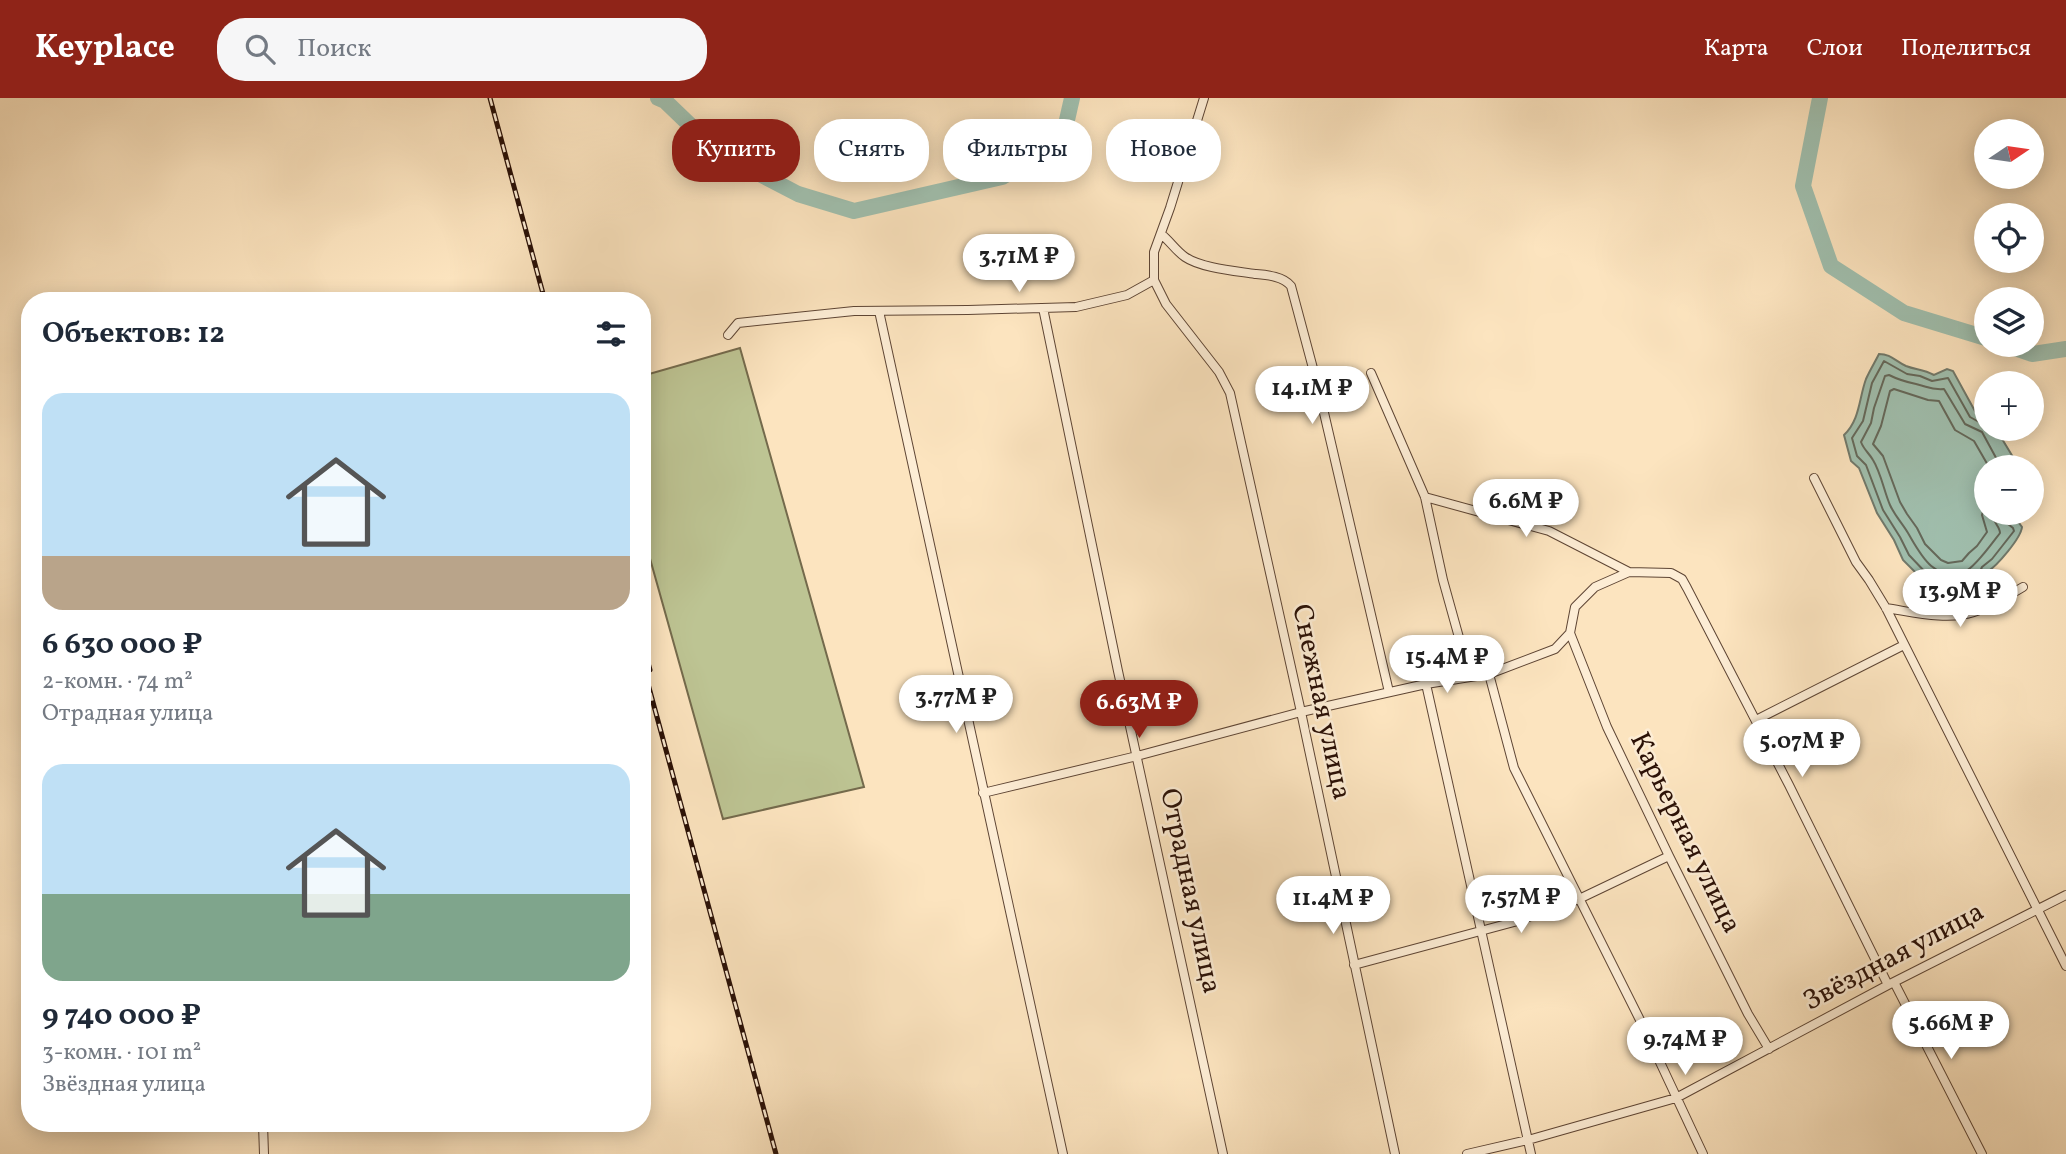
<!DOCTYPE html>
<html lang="ru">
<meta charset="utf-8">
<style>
:root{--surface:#fff;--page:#f6f6f7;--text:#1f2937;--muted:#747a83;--accent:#8f2418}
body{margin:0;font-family:Vollkorn,serif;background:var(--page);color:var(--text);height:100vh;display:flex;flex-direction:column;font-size:26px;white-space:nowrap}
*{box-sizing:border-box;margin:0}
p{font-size:23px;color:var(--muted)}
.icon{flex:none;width:38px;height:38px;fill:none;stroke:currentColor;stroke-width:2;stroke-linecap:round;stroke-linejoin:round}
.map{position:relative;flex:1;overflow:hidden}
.panel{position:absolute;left:21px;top:194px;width:630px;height:840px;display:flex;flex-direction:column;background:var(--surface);border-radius:28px;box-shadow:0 4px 18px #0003}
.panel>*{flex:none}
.banner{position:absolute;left:672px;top:21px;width:665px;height:63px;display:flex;gap:14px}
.needle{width:46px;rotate:77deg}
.controls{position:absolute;left:1974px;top:21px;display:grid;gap:14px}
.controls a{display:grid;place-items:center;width:70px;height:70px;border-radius:50%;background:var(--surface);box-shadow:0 4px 18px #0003;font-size:35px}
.price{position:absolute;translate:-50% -60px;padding:0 16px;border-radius:24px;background:#fff;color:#222;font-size:23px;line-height:46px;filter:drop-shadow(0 2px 4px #0008)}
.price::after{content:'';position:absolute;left:50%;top:42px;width:21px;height:16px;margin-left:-10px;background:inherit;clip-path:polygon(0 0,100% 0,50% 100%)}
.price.selected{background:var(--accent);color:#fff}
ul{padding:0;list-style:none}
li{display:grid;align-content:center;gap:14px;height:371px;padding:0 21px}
li span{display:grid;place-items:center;height:217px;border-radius:21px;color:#555}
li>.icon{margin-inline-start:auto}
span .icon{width:126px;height:126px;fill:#fffc;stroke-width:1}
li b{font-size:30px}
h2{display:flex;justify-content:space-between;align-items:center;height:84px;padding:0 21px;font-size:30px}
.pill{padding:0 24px;border-radius:28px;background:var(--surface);box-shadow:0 4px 18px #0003;font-size:24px;line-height:63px}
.pill.selected{background:var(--accent);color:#fff}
header{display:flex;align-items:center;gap:42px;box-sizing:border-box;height:98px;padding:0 35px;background:var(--accent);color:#fff}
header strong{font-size:33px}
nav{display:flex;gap:38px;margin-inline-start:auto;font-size:24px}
.search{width:490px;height:63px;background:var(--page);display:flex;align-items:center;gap:18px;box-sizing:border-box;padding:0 24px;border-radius:28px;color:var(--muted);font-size:26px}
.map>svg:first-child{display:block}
.green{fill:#bdc493;stroke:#746a4c;stroke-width:2}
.water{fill:#a0bfae;stroke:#71796b;stroke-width:2}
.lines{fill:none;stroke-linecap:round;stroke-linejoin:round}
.shore{stroke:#65685a;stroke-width:2}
.river{stroke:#a0bfae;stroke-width:16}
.street-casing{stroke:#5e4534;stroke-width:10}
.street{stroke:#fdedd5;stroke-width:8}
.rail-casing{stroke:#2a1006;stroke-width:5}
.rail{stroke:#fdedd5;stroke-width:2.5;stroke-dasharray:8;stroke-linecap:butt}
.labels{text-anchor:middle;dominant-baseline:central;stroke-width:5;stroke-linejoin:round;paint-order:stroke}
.street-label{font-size:28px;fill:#2a1006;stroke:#fdedd5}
</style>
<header>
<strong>Keyplace</strong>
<div class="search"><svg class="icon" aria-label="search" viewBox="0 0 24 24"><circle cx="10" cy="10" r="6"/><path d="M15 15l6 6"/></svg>Поиск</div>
<nav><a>Карта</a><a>Слои</a><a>Поделиться</a></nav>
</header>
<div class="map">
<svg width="2066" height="1056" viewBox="0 0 2066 1056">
<rect width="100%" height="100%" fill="#fce4bf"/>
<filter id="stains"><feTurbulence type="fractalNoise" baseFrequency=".00286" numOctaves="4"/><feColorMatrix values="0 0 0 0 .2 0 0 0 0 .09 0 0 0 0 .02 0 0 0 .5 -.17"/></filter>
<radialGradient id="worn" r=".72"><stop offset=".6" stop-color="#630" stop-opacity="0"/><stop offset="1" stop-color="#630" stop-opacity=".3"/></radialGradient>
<!-- green -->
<path class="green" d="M740 250 864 689 723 721 642 432V278Z"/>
<!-- water -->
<path class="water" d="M1879 256C1891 256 1895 263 1906 268 1916 272 1923 271 1934 277L1947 271 1953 273 1976 315 1980 317 1986 316V331H1996L2019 369H1986V415H2010L2008 417 2019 425 2022 429C2021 440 1997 468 1987 474L1986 479 1973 488 1945 492 1931 487 1922 481 1903 462 1894 442 1877 415 1859 370 1851 363 1844 337C1860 322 1859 300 1866 281 1870 272 1875 264 1879 256Z"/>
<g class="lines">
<!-- shore -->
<path class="shore" d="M1986 322 1979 324 1970 319 1948 280 1932 283 1920 278 1907 276 1884 263 1872 285 1863 323 1852 340 1857 358 1866 367 1883 412 1900 439 1909 457 1927 476 1934 481 1946 485 1963 483 1979 476 1982 469 1992 461 2014 433 2013 430 2003 422 2002 415
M1986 402 1982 417 1987 434 1977 448 1969 455 1962 463 1948 465 1941 462 1925 446 1917 430 1907 416 1900 404 1883 358 1873 346 1881 328 1890 293 1894 291 1928 302 1939 303 1955 332 1974 343 1989 369
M1993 415C1992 424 2000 428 2000 435 1993 444 1974 471 1964 474 1933 483 1921 457 1908 435 1902 425 1895 418 1890 407 1884 393 1881 375 1873 362 1869 355 1864 352 1861 344L1871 325 1874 310 1885 278 1889 277C1899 282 1906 284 1916 286 1929 289 1930 292 1944 291L1965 326 1982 334 2001 369"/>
<!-- river -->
<path class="river" d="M658 0 665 3 718 54 798 96 854 113 1002 79 1062 44 1072 0
M1820 0 1803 88 1831 168 1904 215 1986 240
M2006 247 2032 256 2066 251"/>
<!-- street casing -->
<g class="street-casing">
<path id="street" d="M1161 136C1170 143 1176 153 1185 159 1201 170 1236 173 1255 176 1267 177 1283 178 1291 188L1318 289 1389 594
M1154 182 1166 206 1219 274 1230 295 1301 614 1395 1056
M1043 210 1118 573 1223 1056
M879 213 1063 1056
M728 237 738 225 854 213 968 212 1076 209 1127 197 1154 182V154L1170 110 1204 0
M1371 275 1425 399 1443 482 1470 579
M1814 380 1856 464 1869 482 1886 510 2066 868
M1425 399 1549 433 1629 474
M1886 510C1913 514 1947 523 1974 514 1991 509 2007 498 2023 489
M1570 535 1607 629 1669 758 1748 916 1769 951
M1489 576 1514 670 1644 930 1703 1056
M1426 586 1531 1056
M1756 622 1904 547
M983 695 1137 658 1301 614 1426 586 1489 576 1555 551 1570 535 1575 509 1595 489 1629 474 1671 475 1682 481 1687 490 1789 687 1888 887
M1354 867 1514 824 1579 801 1669 758
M1894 884 1982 1056
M263 1026 264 1056
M1467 1056 1528 1042 1676 1000 1888 887 2066 797"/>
</g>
<!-- street -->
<use href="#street" class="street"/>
<!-- rail casing -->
<g class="rail-casing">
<path id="rail" d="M490 0 545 203
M642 543 650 572
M642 564 776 1056"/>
</g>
<!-- rail -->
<use href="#rail" class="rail"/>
</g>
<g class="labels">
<!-- street labels -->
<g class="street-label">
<text transform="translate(1321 604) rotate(78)">Снежная улица</text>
<text transform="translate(1685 735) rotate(64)">Карьерная улица</text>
<text transform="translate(1190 793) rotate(78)">Отрадная улица</text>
<text transform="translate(1894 859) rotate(-28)">Звёздная улица</text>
</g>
</g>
<rect width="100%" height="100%" filter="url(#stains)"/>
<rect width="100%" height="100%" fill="url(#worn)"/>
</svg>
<div class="controls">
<a><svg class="needle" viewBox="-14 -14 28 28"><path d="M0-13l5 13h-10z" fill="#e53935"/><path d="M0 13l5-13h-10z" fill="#747a83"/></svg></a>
<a><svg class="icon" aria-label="locate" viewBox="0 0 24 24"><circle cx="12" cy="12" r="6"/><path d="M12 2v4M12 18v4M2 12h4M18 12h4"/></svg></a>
<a><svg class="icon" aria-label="layers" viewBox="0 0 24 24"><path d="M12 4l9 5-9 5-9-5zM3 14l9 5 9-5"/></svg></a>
<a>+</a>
<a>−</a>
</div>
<b class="price" style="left:1019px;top:196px">3.71M ₽</b>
<b class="price" style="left:1312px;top:328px">14.1M ₽</b>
<b class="price" style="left:1526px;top:441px">6.6M ₽</b>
<b class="price" style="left:1960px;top:531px">13.9M ₽</b>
<b class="price" style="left:1447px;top:597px">15.4M ₽</b>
<b class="price" style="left:956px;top:637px">3.77M ₽</b>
<b class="price selected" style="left:1139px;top:642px">6.63M ₽</b>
<b class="price" style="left:1802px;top:681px">5.07M ₽</b>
<b class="price" style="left:1521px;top:837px">7.57M ₽</b>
<b class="price" style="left:1333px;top:838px">11.4M ₽</b>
<b class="price" style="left:1951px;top:963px">5.66M ₽</b>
<b class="price" style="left:1685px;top:979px">9.74M ₽</b>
<div class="banner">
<a class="pill selected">Купить</a>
<a class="pill">Снять</a>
<a class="pill">Фильтры</a>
<a class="pill">Новое</a>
</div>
<section class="panel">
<h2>Объектов: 12<svg class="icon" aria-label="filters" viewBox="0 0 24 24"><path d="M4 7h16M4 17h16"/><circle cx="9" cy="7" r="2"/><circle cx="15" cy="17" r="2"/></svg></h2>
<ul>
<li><span style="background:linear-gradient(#bfe0f5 75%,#b9a48a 0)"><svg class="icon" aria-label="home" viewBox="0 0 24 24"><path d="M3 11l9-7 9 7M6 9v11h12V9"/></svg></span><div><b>6 630 000 ₽</b><p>2-комн. · 74 m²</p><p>Отрадная улица</p></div></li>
<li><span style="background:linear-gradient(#bfe0f5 60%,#7fa58c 0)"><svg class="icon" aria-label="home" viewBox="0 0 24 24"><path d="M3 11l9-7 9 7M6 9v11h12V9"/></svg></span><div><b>9 740 000 ₽</b><p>3-комн. · 101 m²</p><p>Звёздная улица</p></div></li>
</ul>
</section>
</div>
